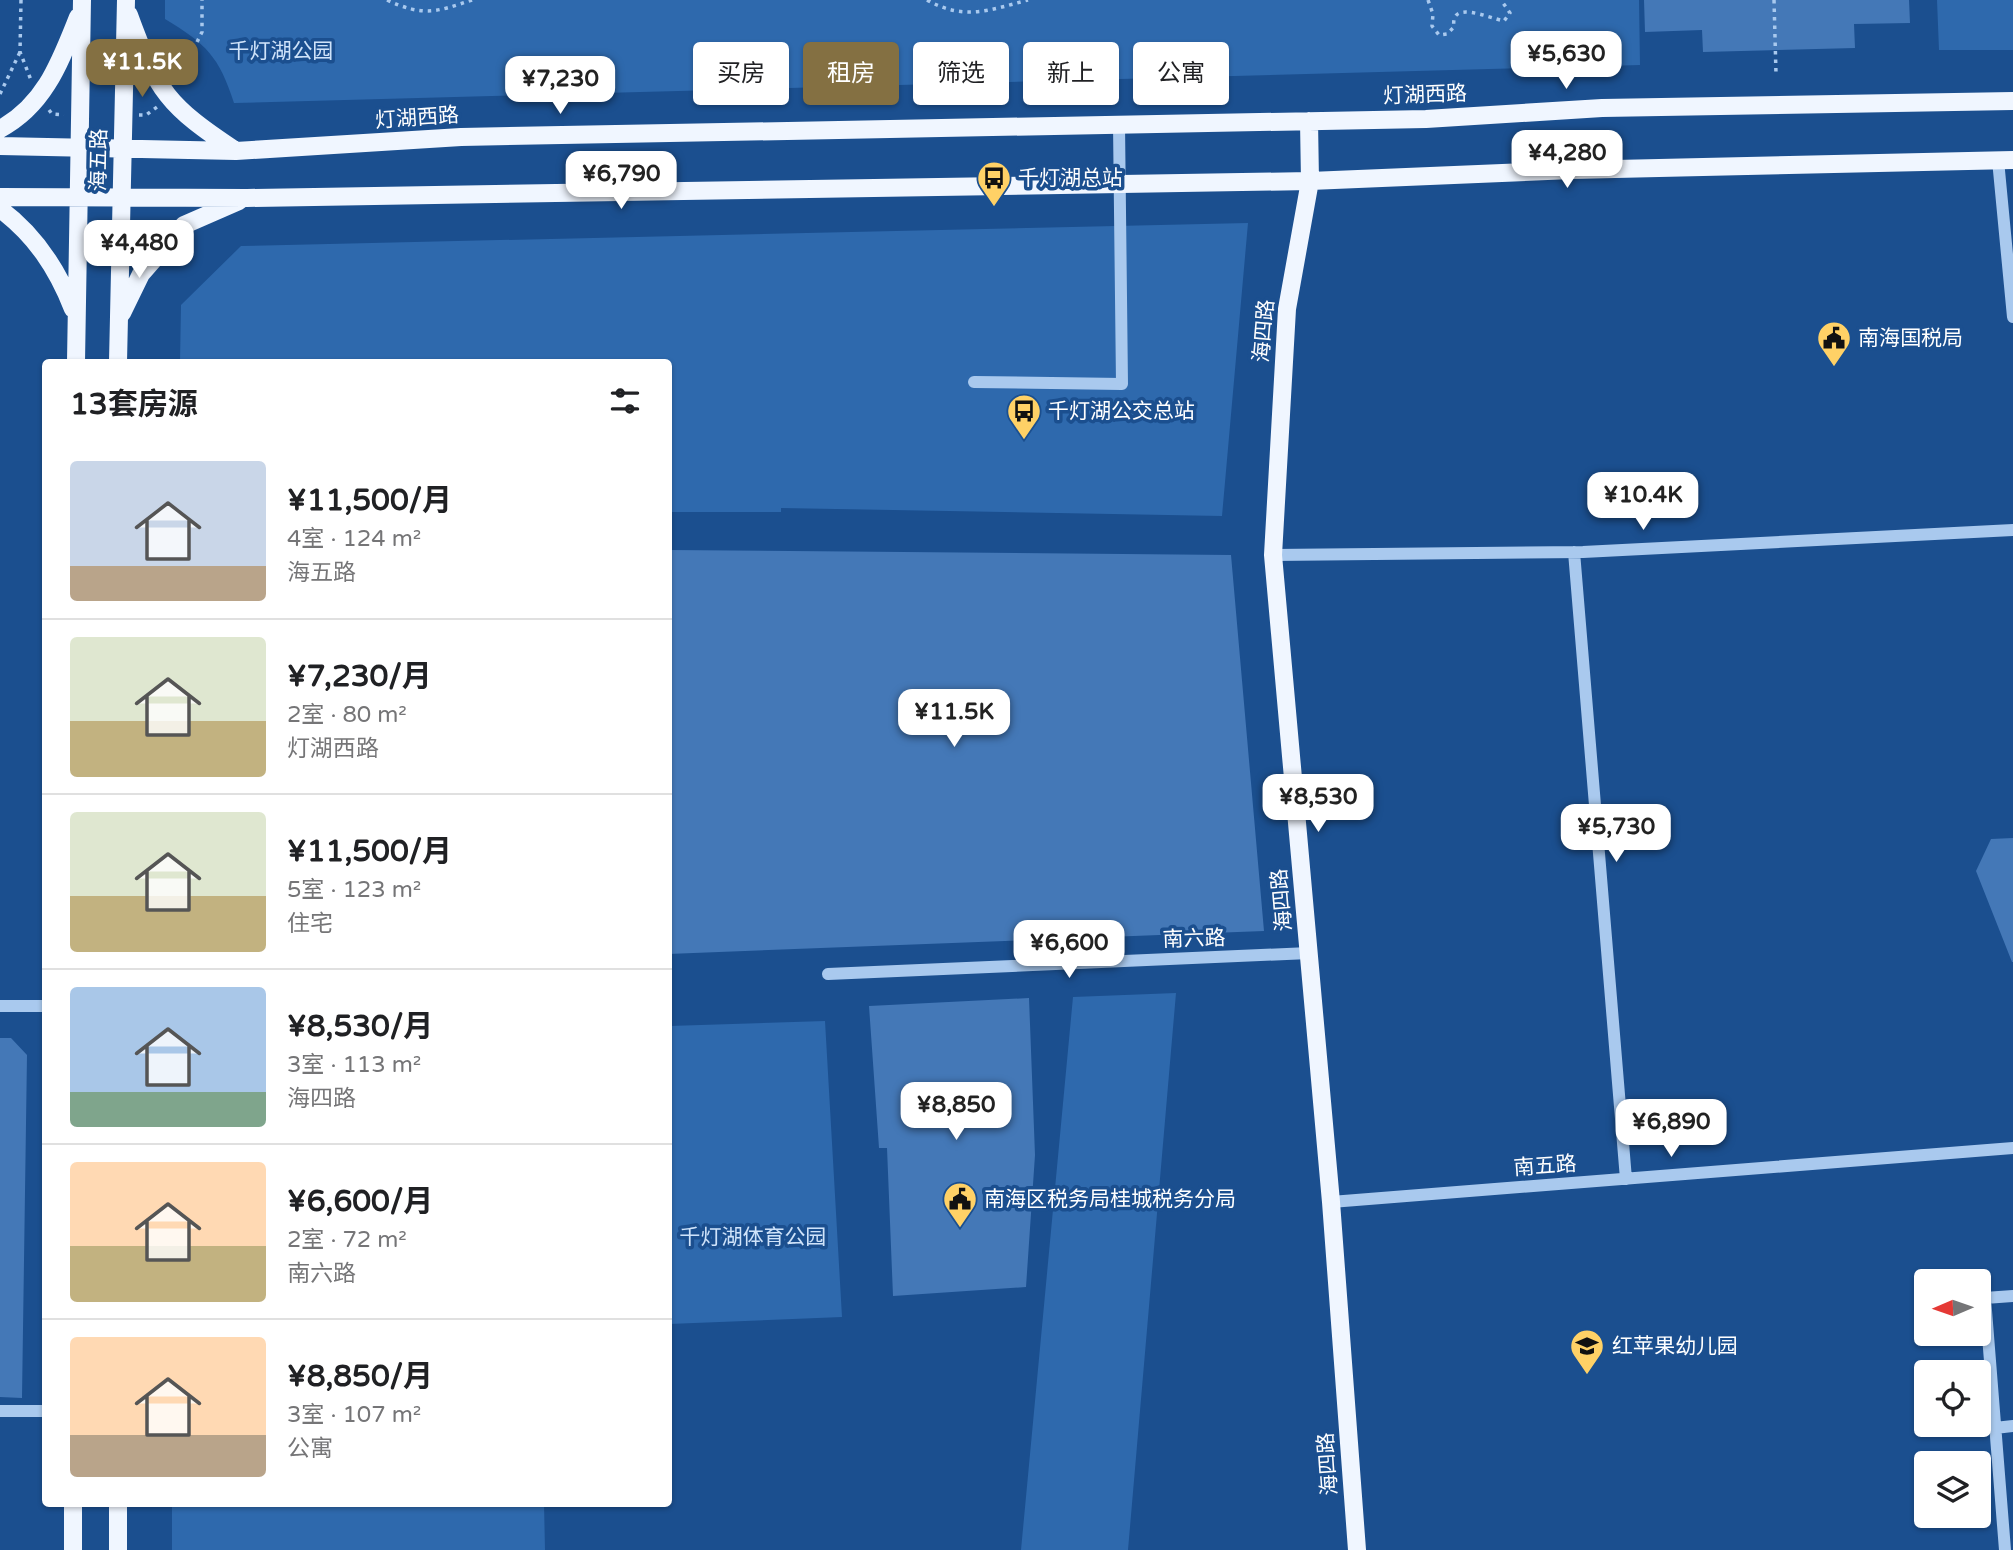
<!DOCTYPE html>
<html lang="zh">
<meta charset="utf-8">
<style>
:root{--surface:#fff;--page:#f6f6f6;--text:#202124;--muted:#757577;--line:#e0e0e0;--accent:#847042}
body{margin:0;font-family:"Varela Round","Noto Sans SC",sans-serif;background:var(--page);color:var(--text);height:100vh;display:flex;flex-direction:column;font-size:26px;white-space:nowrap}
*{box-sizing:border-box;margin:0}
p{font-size:23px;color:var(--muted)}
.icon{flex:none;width:38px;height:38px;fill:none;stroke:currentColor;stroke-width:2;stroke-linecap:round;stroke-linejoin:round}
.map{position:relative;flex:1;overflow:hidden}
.side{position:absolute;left:42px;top:359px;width:630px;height:1148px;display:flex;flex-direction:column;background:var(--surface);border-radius:7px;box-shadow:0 2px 5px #0004}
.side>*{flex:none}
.hud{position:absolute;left:693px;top:42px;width:665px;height:63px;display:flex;gap:14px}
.needle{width:46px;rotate:268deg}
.controls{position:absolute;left:1914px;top:1269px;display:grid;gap:14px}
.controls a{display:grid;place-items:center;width:77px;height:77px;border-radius:7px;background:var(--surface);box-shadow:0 2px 5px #0004;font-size:35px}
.price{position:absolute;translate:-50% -60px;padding:0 16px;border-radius:14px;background:#fff;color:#222;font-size:23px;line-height:46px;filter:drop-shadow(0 2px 4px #0008)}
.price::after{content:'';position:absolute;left:50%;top:42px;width:21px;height:16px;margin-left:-10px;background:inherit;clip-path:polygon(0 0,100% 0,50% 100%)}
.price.active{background:var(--accent);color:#fff}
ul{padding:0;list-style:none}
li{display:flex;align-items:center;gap:21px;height:175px;padding:0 28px}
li+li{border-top:2px solid var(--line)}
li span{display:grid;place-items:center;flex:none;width:196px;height:140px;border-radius:7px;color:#555}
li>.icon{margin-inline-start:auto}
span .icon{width:84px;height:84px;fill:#fffc;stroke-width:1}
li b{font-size:30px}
h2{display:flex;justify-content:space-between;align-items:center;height:84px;padding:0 28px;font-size:30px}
.pill{padding:0 24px;border-radius:7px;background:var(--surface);box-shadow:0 2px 5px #0004;font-size:24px;line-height:63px}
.pill.active{background:var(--accent);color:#fff}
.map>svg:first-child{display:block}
.green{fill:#2e69ad}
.building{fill:#4478b7}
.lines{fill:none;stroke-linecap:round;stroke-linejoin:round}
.path{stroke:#a9c9ee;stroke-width:3.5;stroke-dasharray:3.5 5;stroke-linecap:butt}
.minor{stroke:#a9c9ee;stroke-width:12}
.major{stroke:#f0f6ff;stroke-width:18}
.labels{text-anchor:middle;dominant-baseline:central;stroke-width:7;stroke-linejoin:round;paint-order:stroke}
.park-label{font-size:21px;fill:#cfe3fa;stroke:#1b4f8f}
.street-label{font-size:21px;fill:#fff;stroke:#1b4f8f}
.poi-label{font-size:21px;fill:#fff;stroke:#1b4f8f;text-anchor:start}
</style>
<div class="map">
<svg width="2013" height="1550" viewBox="0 0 2013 1550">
<rect width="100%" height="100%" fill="#1b4f8f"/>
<!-- green -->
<path class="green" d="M165 0H1639L1640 65 234 103C219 56 206 44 165 19Z
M1937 0H2013V50H1939Z
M1248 223 1222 516 781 508V512H669L668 362H180L181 305 241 246Z
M1176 993 1128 1550H1021L1073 997Z
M825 1021 842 1317 669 1324V1026Z
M172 1503H544L545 1550H172Z"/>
<!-- building -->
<path class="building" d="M1644 0H1909L1910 23 1854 24 1855 48 1703 52 1702 30 1645 32Z
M668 550 1231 555 1264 931 668 954Z
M2013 838V962H2012L1976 871 1991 839Z
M1029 998 1035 1155 1026 1287 893 1296 887 1148H879L869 1006Z
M0 1038H11L27 1055 22 1398 0 1397Z"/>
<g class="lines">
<!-- path -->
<path class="path" d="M21 0 20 52 31 80
M387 0C424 17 436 12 472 0
M927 0C964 21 990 10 1028 0
M1428 0 1433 14 1432 26 1439 35 1447 34 1454 27C1450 0 1486 17 1504 21L1510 13 1501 0
M1774 0 1776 74
M178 80 202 32V0
M0 94 20 52
M49 110 52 114 64 115
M139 115H146L157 107"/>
<!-- minor -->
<path class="minor" d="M1998 160 2013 317
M974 382 1122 384 1119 124
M1574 552 1626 1179
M1273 555 1583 552 2013 530
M828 974 1309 953
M0 1006H46
M1331 1202 2013 1148
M0 1411H46
M1995 1428 2013 1426
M2005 1550 1985 1298 2013 1296"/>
<!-- major -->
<path class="major" d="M129 15C157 92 168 106 236 151
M1309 121 1310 181 1287 309 1273 555 1331 1202 1357 1550
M0 129C45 105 60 62 78 17
M0 146 236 151 461 137 1426 119 1602 108 2013 101
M0 197 247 198 1310 181 1571 170 2013 160
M0 209C35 235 57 268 73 309
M122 313 141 274 184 225 239 201
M76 362 82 0
M118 362 126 0
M73 1503V1550
M118 1550V1503"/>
</g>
<!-- icons -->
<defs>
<g id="bus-pin" transform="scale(1.75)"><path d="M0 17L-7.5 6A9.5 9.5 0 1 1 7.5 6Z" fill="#ffd166" stroke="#1b4f8f"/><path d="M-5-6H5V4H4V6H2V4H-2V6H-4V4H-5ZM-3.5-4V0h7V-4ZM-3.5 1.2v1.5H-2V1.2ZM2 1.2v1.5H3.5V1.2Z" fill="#111"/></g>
<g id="civic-pin" transform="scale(1.75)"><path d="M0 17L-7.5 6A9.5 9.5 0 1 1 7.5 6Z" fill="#ffd166" stroke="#1b4f8f"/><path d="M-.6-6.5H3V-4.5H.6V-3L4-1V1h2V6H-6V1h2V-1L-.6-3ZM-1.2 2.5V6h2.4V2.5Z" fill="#111"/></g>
<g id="school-pin" transform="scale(1.75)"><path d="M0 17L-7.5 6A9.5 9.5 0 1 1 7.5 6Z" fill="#ffd166" stroke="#1b4f8f"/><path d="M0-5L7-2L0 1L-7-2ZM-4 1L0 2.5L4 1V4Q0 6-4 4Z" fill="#111"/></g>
</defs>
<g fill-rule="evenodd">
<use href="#bus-pin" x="994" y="178"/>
<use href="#civic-pin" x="1834" y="338"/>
<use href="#bus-pin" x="1024" y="411"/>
<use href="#civic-pin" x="960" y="1199"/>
<use href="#school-pin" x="1587" y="1346"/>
</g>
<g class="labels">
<!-- park labels -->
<g class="park-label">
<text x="281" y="51">千灯湖公园</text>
<text x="753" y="1237">千灯湖体育公园</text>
</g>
<!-- street labels -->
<g class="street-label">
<text transform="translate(1425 95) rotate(-2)">灯湖西路</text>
<text transform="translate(417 118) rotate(-4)">灯湖西路</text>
<text transform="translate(99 160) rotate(-89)">海五路</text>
<text transform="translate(1264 331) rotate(-85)">海四路</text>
<text transform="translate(1282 900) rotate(-95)">海四路</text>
<text transform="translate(1194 939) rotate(-2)">南六路</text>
<text transform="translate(1545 1166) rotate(-4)">南五路</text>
<text transform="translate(1328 1464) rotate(-94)">海四路</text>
</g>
<!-- poi labels -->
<g class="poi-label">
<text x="1018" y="178">千灯湖总站</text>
<text x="1858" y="338">南海国税局</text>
<text x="1048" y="411">千灯湖公交总站</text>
<text x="984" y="1199">南海区税务局桂城税务分局</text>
<text x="1612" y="1346">红苹果幼儿园</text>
</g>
</g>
</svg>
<div class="controls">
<a><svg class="needle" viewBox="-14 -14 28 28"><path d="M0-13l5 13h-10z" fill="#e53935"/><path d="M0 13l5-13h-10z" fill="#757577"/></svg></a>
<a><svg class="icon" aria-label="locate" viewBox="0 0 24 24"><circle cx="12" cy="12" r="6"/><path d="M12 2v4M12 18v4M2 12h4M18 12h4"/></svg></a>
<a><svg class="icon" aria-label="layers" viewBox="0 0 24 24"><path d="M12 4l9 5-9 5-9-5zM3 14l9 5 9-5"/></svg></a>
</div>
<b class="price" style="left:1566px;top:91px">¥5,630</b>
<b class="price active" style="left:142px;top:99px">¥11.5K</b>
<b class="price" style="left:560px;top:116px">¥7,230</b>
<b class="price" style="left:1567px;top:190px">¥4,280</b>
<b class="price" style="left:621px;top:211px">¥6,790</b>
<b class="price" style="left:139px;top:280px">¥4,480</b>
<b class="price" style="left:1643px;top:532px">¥10.4K</b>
<b class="price" style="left:954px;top:749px">¥11.5K</b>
<b class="price" style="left:1318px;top:834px">¥8,530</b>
<b class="price" style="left:1616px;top:864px">¥5,730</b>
<b class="price" style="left:1069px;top:980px">¥6,600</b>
<b class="price" style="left:956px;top:1142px">¥8,850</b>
<b class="price" style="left:1671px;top:1159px">¥6,890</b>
<div class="hud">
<a class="pill">买房</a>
<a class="pill active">租房</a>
<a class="pill">筛选</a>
<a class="pill">新上</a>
<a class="pill">公寓</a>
</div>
<section class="side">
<h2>13套房源<svg class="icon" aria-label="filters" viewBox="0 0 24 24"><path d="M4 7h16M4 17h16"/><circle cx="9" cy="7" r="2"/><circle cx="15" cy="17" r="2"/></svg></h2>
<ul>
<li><span style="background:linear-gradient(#c9d6e8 75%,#b9a48a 0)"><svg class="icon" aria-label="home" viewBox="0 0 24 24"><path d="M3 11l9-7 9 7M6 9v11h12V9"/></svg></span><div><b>¥11,500/月</b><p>4室 · 124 m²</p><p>海五路</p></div></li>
<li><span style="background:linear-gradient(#dfe7d0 60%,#c2b280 0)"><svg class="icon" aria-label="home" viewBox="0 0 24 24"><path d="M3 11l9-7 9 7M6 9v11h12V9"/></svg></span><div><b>¥7,230/月</b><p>2室 · 80 m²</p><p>灯湖西路</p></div></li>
<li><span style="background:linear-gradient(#dfe7d0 60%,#c2b280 0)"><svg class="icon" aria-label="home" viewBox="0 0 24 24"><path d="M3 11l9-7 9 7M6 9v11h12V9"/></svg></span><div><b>¥11,500/月</b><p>5室 · 123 m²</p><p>住宅</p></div></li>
<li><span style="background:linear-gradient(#a9c7e8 75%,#7fa58c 0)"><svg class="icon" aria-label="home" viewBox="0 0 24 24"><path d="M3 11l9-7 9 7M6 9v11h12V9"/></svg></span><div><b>¥8,530/月</b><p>3室 · 113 m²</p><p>海四路</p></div></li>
<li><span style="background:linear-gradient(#ffd9b3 60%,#c2b280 0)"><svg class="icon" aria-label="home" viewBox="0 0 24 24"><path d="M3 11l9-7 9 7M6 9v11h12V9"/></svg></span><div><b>¥6,600/月</b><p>2室 · 72 m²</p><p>南六路</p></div></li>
<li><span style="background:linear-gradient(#ffd9b3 70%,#b9a48a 0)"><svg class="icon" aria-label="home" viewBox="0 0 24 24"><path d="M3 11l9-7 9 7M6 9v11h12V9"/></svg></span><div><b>¥8,850/月</b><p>3室 · 107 m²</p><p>公寓</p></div></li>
</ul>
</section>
</div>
